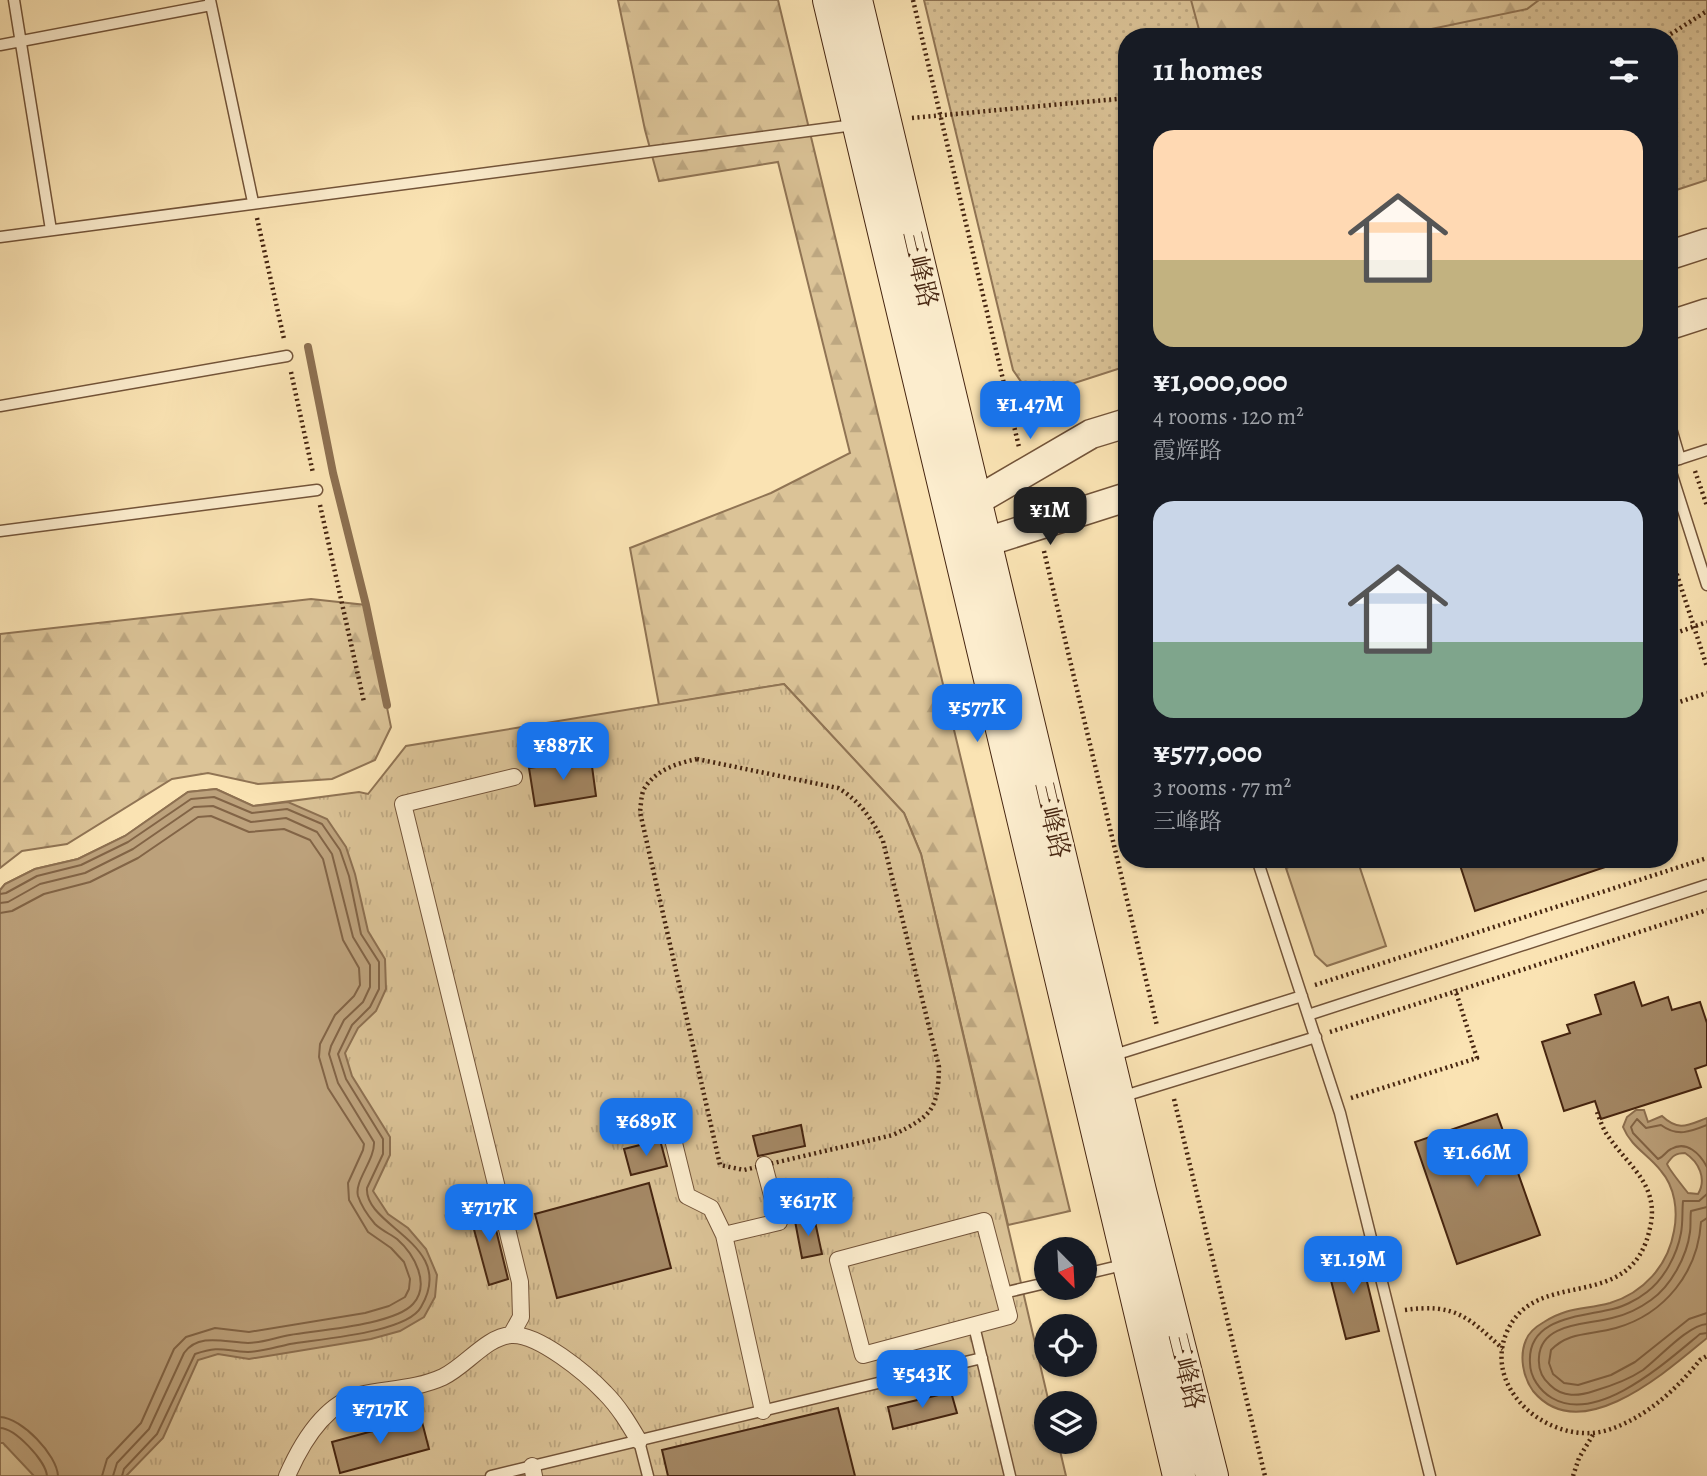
<!DOCTYPE html>
<meta charset="utf-8">
<style>
:root{--surface:#171b24;--page:#242831;--text:#f1f3f6;--muted:#9ea1a6;--accent:#1a73e8}
body{margin:0;font-family:Alegreya,"Noto Serif SC",serif;background:var(--page);color:var(--text);height:100vh;display:flex;flex-direction:column;font-size:26px;white-space:nowrap}
*{box-sizing:border-box;margin:0}
p{font-size:23px;color:var(--muted)}
.icon{flex:none;width:38px;height:38px;fill:none;stroke:currentColor;stroke-width:2;stroke-linecap:round;stroke-linejoin:round}
.map{position:relative;flex:1;overflow:hidden}
.panel{position:absolute;left:1118px;top:28px;width:560px;height:840px;display:flex;flex-direction:column;background:var(--surface);border-radius:28px;box-shadow:0 2px 5px #0004}
.panel>*{flex:none}
.needle{width:46px;rotate:156deg}
.tools{position:absolute;left:1034px;top:1237px;display:grid;gap:14px}
.tools a{display:grid;place-items:center;width:63px;height:63px;border-radius:50%;background:var(--surface);box-shadow:0 2px 5px #0004;font-size:35px}
.price{position:absolute;translate:-50% -60px;padding:0 16px;border-radius:14px;background:var(--accent);color:#fff;font-size:23px;line-height:46px;filter:drop-shadow(0 2px 4px #0008)}
.price::after{content:'';position:absolute;left:50%;top:42px;width:21px;height:16px;margin-left:-10px;background:inherit;clip-path:polygon(0 0,100% 0,50% 100%)}
.price.active{background:#222;color:#fff}
ul{padding:0;list-style:none}
li{display:grid;align-content:center;gap:14px;height:371px;padding:0 35px}
li span{display:grid;place-items:center;height:217px;border-radius:21px;color:#555}
li>.icon{margin-inline-start:auto}
span .icon{width:126px;height:126px;fill:#fffc;stroke-width:1}
li b{font-size:30px}
h2{display:flex;justify-content:space-between;align-items:center;height:84px;padding:0 35px;font-size:30px}
.map>svg:first-child{display:block}
.grass{fill:url(#grass-dots);stroke:#907454;stroke-width:2}
.forest{fill:url(#forest-firs);stroke:#907454;stroke-width:2}
.park{fill:url(#park-tufts);stroke:#907454;stroke-width:2}
.pitch{fill:#dbc397;stroke:#907454;stroke-width:2}
.water{fill:#bda27c;stroke:#8d7051;stroke-width:2;fill-rule:evenodd}
.lines{fill:none;stroke-linecap:round;stroke-linejoin:round}
.shore{stroke:#826446;stroke-width:2}
.stream{stroke:#8d7051;stroke-width:8}
.building{fill:#a48865;stroke:#462510;stroke-width:2}
.service-casing{stroke:#735439;stroke-width:13}
.pedestrian-casing{stroke:#735439;stroke-width:18}
.tertiary-casing{stroke:#735439;stroke-width:31}
.secondary-casing{stroke:#462510;stroke-width:34}
.path{stroke:#462510;stroke-width:4.5;stroke-dasharray:2 3.5;stroke-linecap:butt}
.service{stroke:#fcedce;stroke-width:10}
.pedestrian{stroke:#fcedce;stroke-width:16}
.tertiary{stroke:#fcedce;stroke-width:28}
.secondary{stroke:#fcedce;stroke-width:32}
.labels{text-anchor:middle;dominant-baseline:central;stroke-width:5;stroke-linejoin:round;paint-order:stroke}
.street-label{font-size:26px;fill:#462510;stroke:#fcedce}
</style>
<div class="map">
<svg width="1707" height="1476" viewBox="0 0 1707 1476">
<defs>
<pattern id="grass-dots" width="8" height="8" patternUnits="userSpaceOnUse" patternTransform="scale(1.75)"><rect width="8" height="8" fill="#dbc397"/><path d="M2 2h.1M6 6h.1" fill="none" stroke="#bda781" stroke-width="1.8" stroke-linecap="round"/></pattern>
<pattern id="forest-firs" width="22" height="20" patternUnits="userSpaceOnUse" patternTransform="scale(1.75)"><rect width="22" height="20" fill="#dbc397"/><path d="M5 1l3.5 6h-7zM16 11l3.5 6h-7z" fill="#bda781"/></pattern>
<pattern id="park-tufts" width="24" height="20" patternUnits="userSpaceOnUse" patternTransform="scale(1.75)"><rect width="24" height="20" fill="#dbc397"/><path d="M3 7l-1-3M5 7V3M7 7l1-3M15 17l-1-3M17 17v-4M19 17l1-3" fill="none" stroke="#bda781"/></pattern>
</defs>
<rect width="100%" height="100%" fill="#fae3b3"/>
<filter id="stains"><feTurbulence type="fractalNoise" baseFrequency=".00286" numOctaves="4"/><feColorMatrix values="0 0 0 0 .2 0 0 0 0 .09 0 0 0 0 .02 0 0 0 .5 -.17"/></filter>
<radialGradient id="worn" r=".72"><stop offset=".6" stop-color="#630" stop-opacity="0"/><stop offset="1" stop-color="#630" stop-opacity=".3"/></radialGradient>
<!-- grass -->
<path class="grass" d="M924 0H1707V180L1670 192V37H1127V366L1047 392 1024 386 1013 370Z"/>
<!-- forest -->
<path class="forest" d="M618 0H778L1070 1211 1008 1225 921 854 904 813 784 684 659 705 630 548 771 493 850 453 778 162 659 181 645 130Z
M1191 0H1539L1527 9 1393 37H1201Z
M311 599 366 605 391 727 375 760 332 779 258 784 208 773 172 779 67 844 22 851 0 868V634Z"/>
<!-- park -->
<path class="park" d="M784 684 904 813 921 854 1049 1403 1046 1404V1442H1058L1066 1476H0V890L5 884 35 869 78 859 125 836 188 792 216 789 253 806 359 792 368 794 406 746Z"/>
<!-- pitch -->
<path class="pitch" d="M1311 859H1357L1386 946 1327 966 1315 955 1286 868Z"/>
<!-- water -->
<path class="water" d="M216 789 253 806 288 802 327 819 346 847 355 874 368 931 385 959 386 989 376 1011 358 1028 345 1053 352 1076 390 1137V1155L373 1191 388 1214 408 1228 426 1249 437 1275 435 1297 424 1317 400 1331 371 1339 249 1359 218 1354 198 1360 163 1438 126 1476H34L3 1443H0V890L5 884 35 869 78 859 125 836 188 792Z
M1636 1110H1644L1648 1122 1662 1116C1679 1132 1688 1125 1707 1118V1338C1668 1370 1581 1449 1533 1391 1523 1377 1519 1356 1526 1340 1529 1332 1537 1326 1544 1322 1570 1306 1584 1310 1610 1303 1643 1293 1668 1266 1674 1231 1678 1211 1675 1187 1661 1171 1649 1155 1631 1147 1623 1127L1627 1117ZM1685 1153C1699 1162 1707 1179 1698 1194L1688 1193C1684 1188 1669 1169 1667 1164 1672 1156 1676 1153 1685 1153Z"/>
<g class="lines">
<!-- shore -->
<path class="shore" d="M0 894 6 893 37 876 81 865 128 842 191 799 214 797 252 813 287 809 322 824 340 850 349 876 361 934 379 962V989L370 1007 352 1025 338 1054 346 1079 383 1139V1154L367 1188C364 1227 458 1244 421 1307 407 1333 319 1339 290 1344 276 1347 261 1352 248 1352 224 1351 221 1345 195 1354L157 1434 124 1469 122 1476
M0 903 8 902 40 884 85 873 133 849 194 807 213 806 251 822 286 818 317 832 332 854 353 937 370 965V987L363 1002 344 1020 331 1046 329 1054 338 1083 374 1142C375 1160 354 1181 358 1196 361 1205 369 1217 375 1224 381 1230 390 1234 397 1239 414 1254 431 1284 413 1304 394 1325 319 1330 290 1335 277 1337 262 1343 248 1343 227 1343 199 1332 184 1353L149 1429 117 1463 113 1476
M0 913 12 911 44 894 90 882 138 858 198 817 211 816 249 832 284 829 310 840 323 859 343 940 359 968 360 985 354 996 335 1015 320 1044 319 1057 328 1088 364 1144 363 1150 348 1183 349 1200 368 1232 391 1248 404 1262 410 1279 409 1289 405 1297 389 1306 365 1313 249 1332 215 1328 186 1337 174 1349 141 1423 107 1459 102 1476
M1707 1125C1690 1132 1677 1137 1661 1125L1646 1128 1637 1119 1631 1127 1633 1133 1658 1159C1664 1157 1665 1152 1671 1149 1687 1140 1700 1154 1707 1167
M1707 1194 1699 1201H1683C1682 1212 1683 1223 1681 1233 1677 1255 1664 1279 1647 1292 1637 1300 1621 1308 1608 1310 1577 1317 1527 1319 1530 1363 1530 1377 1540 1391 1552 1398 1598 1425 1667 1361 1700 1334L1707 1333
M1707 1207 1691 1211C1690 1218 1691 1225 1690 1232 1687 1256 1671 1286 1651 1300 1640 1308 1626 1315 1612 1318 1588 1325 1541 1322 1539 1357 1538 1368 1542 1378 1550 1385 1563 1398 1579 1396 1594 1391 1611 1386 1628 1380 1643 1370 1659 1358 1688 1325 1707 1324
M1707 1218 1701 1222C1698 1272 1665 1314 1616 1328 1592 1335 1569 1331 1551 1350L1549 1363 1553 1374 1564 1383 1578 1385 1611 1375 1635 1362 1689 1319 1707 1313
M0 1417C22 1418 57 1455 58 1476
M0 1428C15 1428 46 1461 47 1476"/>
<!-- stream -->
<path class="stream" d="M308 347 333 473 366 605 387 705"/>
</g>
<!-- building -->
<path class="building" d="M591 759 596 796 535 806 529 768Z
M1458 859H1617V863L1475 911Z
M1634 982 1642 1006 1668 997 1672 1010 1700 1002 1707 1023V1065L1695 1069 1701 1087 1601 1119 1595 1101 1564 1111 1542 1042 1570 1033 1567 1025 1601 1014 1595 995Z
M1497 1114 1540 1235 1457 1264 1415 1142Z
M801 1125 805 1146 758 1156 753 1136Z
M660 1140 667 1166 631 1175 624 1149Z
M649 1183 671 1268 557 1298 535 1214Z
M490 1205 508 1279 489 1285 469 1211Z
M814 1217 822 1254 802 1258 795 1221Z
M1360 1253 1379 1331 1346 1339 1326 1261Z
M951 1392 957 1413 893 1429 888 1407Z
M838 1408 855 1476H668L662 1450Z
M421 1418 429 1449 340 1473 332 1442Z"/>
<g class="lines">
<!-- service casing -->
<g class="service-casing">
<path id="service" d="M14 0 51 230
M210 0 253 202
M0 45 211 5
M0 237 854 125
M0 406 287 356
M1670 425 1680 459
M1670 462 1707 450
M1670 469 1707 585
M0 531 317 490
M1257 859 1340 1113 1430 1476
M1308 1015 1707 885
M1111 1056 1302 996
M1121 1097 1316 1037
M1085 1274 1127 1264
M1003 1293 1046 1283
M974 1326 1010 1476
M639 1441 648 1476
M491 1476 982 1358"/>
</g>
<!-- pedestrian casing -->
<g class="pedestrian-casing">
<path id="pedestrian" d="M670 1127 687 1196 711 1208 724 1235 763 1411
M984 1221 1009 1316 863 1355 838 1260Z
M724 1235 779 1222 764 1165
M511 1335 521 1317 520 1282 403 804 514 777
M532 1466 534 1476
M287 1476C301 1444 324 1404 360 1395 387 1389 417 1389 443 1377 466 1366 486 1337 511 1335 538 1333 587 1374 605 1393 619 1407 629 1424 639 1441"/>
</g>
<!-- tertiary casing -->
<g class="tertiary-casing">
<path id="tertiary" d="M1670 255 1707 243
M1670 325 1707 313
M954 507 976 501 1091 434 1127 423
M964 549 1127 497"/>
</g>
<!-- secondary casing -->
<g class="secondary-casing">
<path id="secondary" d="M829 0 1179 1476
M856 0 1140 1191 1212 1476"/>
</g>
<!-- path -->
<path class="path" d="M913 0 1019 447
M1666 37 1707 11
M912 118 1127 98
M257 218 284 339
M291 372 313 473
M1695 471 1707 506
M320 505 364 702
M1044 551 1157 1026
M1670 553 1707 667
M1670 635 1707 622
M1670 705 1707 693
M1670 722 1676 743 1670 745
M697 759 838 788C860 801 871 818 883 841L939 1067C938 1111 931 1116 893 1135L744 1170 720 1165 640 812C641 805 641 795 644 789 655 770 678 763 697 759Z
M1315 985 1707 858
M1330 1032 1707 910
M1351 1098 1477 1058 1455 989
M1174 1099 1265 1476
M1597 1112C1600 1120 1603 1129 1608 1136 1629 1167 1660 1185 1650 1228 1631 1317 1534 1264 1506 1334 1483 1392 1553 1447 1608 1430 1645 1418 1676 1390 1700 1360L1707 1356
M1405 1310C1455 1303 1468 1317 1503 1349
M1573 1476 1579 1458 1594 1433"/>
<!-- service -->
<use href="#service" class="service"/>
<!-- pedestrian -->
<use href="#pedestrian" class="pedestrian"/>
<!-- tertiary -->
<use href="#tertiary" class="tertiary"/>
<!-- secondary -->
<use href="#secondary" class="secondary"/>
</g>
<g class="labels">
<!-- street labels -->
<g class="street-label">
<text transform="translate(920 269) rotate(77)">三峰路</text>
<text transform="translate(1052 820) rotate(77)">三峰路</text>
<text transform="translate(1186 1371) rotate(76)">三峰路</text>
</g>
</g>
<rect width="100%" height="100%" filter="url(#stains)"/>
<rect width="100%" height="100%" fill="url(#worn)"/>
</svg>
<div class="tools">
<a><svg class="needle" viewBox="-14 -14 28 28"><path d="M0-13l5 13h-10z" fill="#e53935"/><path d="M0 13l5-13h-10z" fill="#9ea1a6"/></svg></a>
<a><svg class="icon" aria-label="locate" viewBox="0 0 24 24"><circle cx="12" cy="12" r="6"/><path d="M12 2v4M12 18v4M2 12h4M18 12h4"/></svg></a>
<a><svg class="icon" aria-label="layers" viewBox="0 0 24 24"><path d="M12 4l9 5-9 5-9-5zM3 14l9 5 9-5"/></svg></a>
</div>
<b class="price" style="left:1030px;top:441px">¥1.47M</b>
<b class="price active" style="left:1050px;top:547px">¥1M</b>
<b class="price" style="left:977px;top:744px">¥577K</b>
<b class="price" style="left:563px;top:782px">¥887K</b>
<b class="price" style="left:646px;top:1158px">¥689K</b>
<b class="price" style="left:1477px;top:1189px">¥1.66M</b>
<b class="price" style="left:808px;top:1238px">¥617K</b>
<b class="price" style="left:489px;top:1244px">¥717K</b>
<b class="price" style="left:1353px;top:1296px">¥1.19M</b>
<b class="price" style="left:922px;top:1410px">¥543K</b>
<b class="price" style="left:380px;top:1446px">¥717K</b>
<section class="panel">
<h2>11 homes<svg class="icon" aria-label="filters" viewBox="0 0 24 24"><path d="M4 7h16M4 17h16"/><circle cx="9" cy="7" r="2"/><circle cx="15" cy="17" r="2"/></svg></h2>
<ul>
<li><span style="background:linear-gradient(#ffd9b3 60%,#c2b280 0)"><svg class="icon" aria-label="home" viewBox="0 0 24 24"><path d="M3 11l9-7 9 7M6 9v11h12V9"/></svg></span><div><b>¥1,000,000</b><p>4 rooms · 120 m²</p><p>霞辉路</p></div></li>
<li><span style="background:linear-gradient(#c9d6e8 65%,#7fa58c 0)"><svg class="icon" aria-label="home" viewBox="0 0 24 24"><path d="M3 11l9-7 9 7M6 9v11h12V9"/></svg></span><div><b>¥577,000</b><p>3 rooms · 77 m²</p><p>三峰路</p></div></li>
</ul>
</section>
</div>
